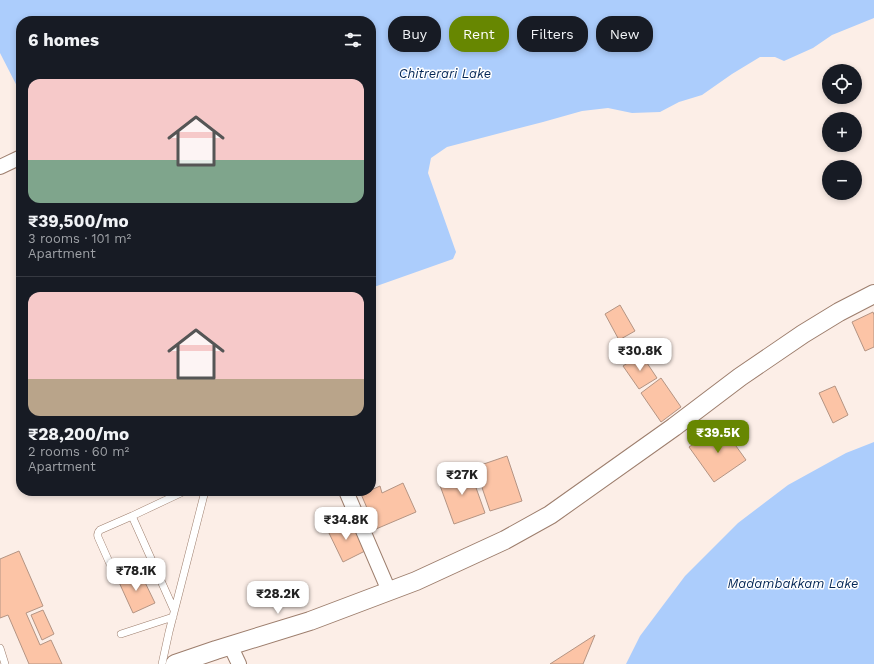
<!DOCTYPE html>
<meta charset="utf-8">
<style>
:root{--surface:#171b24;--page:#20242c;--text:#f1f3f6;--muted:#9ea1a6;--line:#363941;--accent:#678701}
body{margin:0;font-family:"Work Sans",sans-serif;background:var(--page);color:var(--text);height:100vh;display:flex;flex-direction:column;font-size:15px;white-space:nowrap}
*{box-sizing:border-box;margin:0}
p{font-size:13px;color:var(--muted)}
.icon{flex:none;width:22px;height:22px;fill:none;stroke:currentColor;stroke-width:2;stroke-linecap:round;stroke-linejoin:round}
.map{position:relative;flex:1;overflow:hidden}
.details{position:absolute;left:16px;top:16px;width:360px;height:480px;display:flex;flex-direction:column;background:var(--surface);border-radius:16px;box-shadow:0 2px 6px #0003}
.details>*{flex:none}
.hud{position:absolute;left:388px;top:16px;width:380px;height:36px;display:flex;gap:8px}
.fabs{position:absolute;left:822px;top:64px;display:grid;gap:8px}
.fabs a{display:grid;place-items:center;width:40px;height:40px;border-radius:50%;background:var(--surface);box-shadow:0 2px 6px #0003;font-size:20px}
.price{position:absolute;translate:-50% -34px;padding:0 9px;border-radius:8px;background:#fff;color:#222;font-size:13px;line-height:26px;filter:drop-shadow(0 1px 2px #0008)}
.price::after{content:'';position:absolute;left:50%;top:24px;width:12px;height:9px;margin-left:-6px;background:inherit;clip-path:polygon(0 0,100% 0,50% 100%)}
.price.on{background:var(--accent);color:#fff}
ul{padding:0;list-style:none}
li{display:grid;align-content:center;gap:8px;height:212px;padding:0 12px}
li+li{border-top:1px solid var(--line)}
li span{display:grid;place-items:center;height:124px;border-radius:12px;color:#555}
li>.icon{margin-inline-start:auto}
span .icon{width:72px;height:72px;fill:#fffc;stroke-width:1}
li b{font-size:17px}
h2{display:flex;justify-content:space-between;align-items:center;height:48px;padding:0 12px;font-size:17px}
.pill{padding:0 14px;border-radius:16px;background:var(--surface);box-shadow:0 2px 6px #0003;font-size:14px;line-height:36px}
.pill.on{background:var(--accent);color:#fff}
.map>svg:first-child{display:block}
.water{fill:#accdfc}
.building{fill:#fcc4a6;stroke:#b49483}
.lines{fill:none;stroke-linecap:round;stroke-linejoin:round}
.service-casing{stroke:#9d7e6d;stroke-width:8}
.minor-casing{stroke:#9d7e6d;stroke-width:16}
.tertiary-casing{stroke:#9d7e6d;stroke-width:20}
.service{stroke:#fff;stroke-width:7}
.minor{stroke:#fff;stroke-width:14}
.tertiary{stroke:#fff;stroke-width:18}
.labels{text-anchor:middle;dominant-baseline:central;stroke-width:3;stroke-linejoin:round;paint-order:stroke}
.water-label{font-size:13px;font-style:italic;fill:#042756;stroke:#fff}
</style>
<div class="map">
<svg width="874" height="664" viewBox="0 0 874 664">
<rect width="100%" height="100%" fill="#fceee7"/>
<!-- water -->
<path class="water" d="M0 0H874V18L832 35 813 48 784 61 775 57H760L732 74 702 95 679 102 660 112 632 113 608 108 582 111 543 122 447 147 431 158 428 173 456 252 453 259 371 288V21H21V94L0 53Z
M874 442V664H626L640 636 685 576 738 523 788 485 846 453Z"/>
<!-- building -->
<path class="building" d="M620 305 635 331 619 340 605 314Z
M873 312 874 315V347L865 351 852 322Z
M641 354 657 378 639 389 623 366Z
M661 378 681 407 661 422 641 393Z
M835 386 848 415 833 423 819 393Z
M721 425 746 460 714 482 689 447Z
M507 456 522 501 490 511 475 467Z
M469 468 485 513 454 524 438 480Z
M403 483 416 512 376 529 361 494 371 491V490L380 486 382 493Z
M350 520 365 551 343 562 328 531Z
M19 551 43 606 26 613 40 645 51 640 62 664H29L8 615 0 618V559Z
M139 570 155 603 133 613 118 580Z
M43 610 54 634 42 640 31 615Z
M595 635 583 664H550Z"/>
<g class="lines">
<!-- service casing -->
<g class="service-casing">
<path id="service" d="M132 516 174 610
M152 561 120 576H117L114 573 98 537C97 534 98 532 100 530L132 516 185 491
M121 634 173 617
M0 648 5 664
M162 664 169 632 205 491"/>
</g>
<!-- minor casing -->
<g class="minor-casing">
<path id="minor" d="M0 167 21 157
M346 491 389 591
M230 645 239 664"/>
</g>
<!-- tertiary casing -->
<g class="tertiary-casing">
<path id="tertiary" d="M175 664 216 650 310 621 416 581 505 540 550 515 674 427 740 377 803 334 839 312 874 294"/>
</g>
<!-- service -->
<use href="#service" class="service"/>
<!-- minor -->
<use href="#minor" class="minor"/>
<!-- tertiary -->
<use href="#tertiary" class="tertiary"/>
</g>
<g class="labels">
<!-- water labels -->
<g class="water-label">
<text x="445" y="73">Chitrerari Lake</text>
<text x="793" y="583">Madambakkam Lake</text>
</g>
</g>
</svg>
<div class="fabs">
<a><svg class="icon" aria-label="locate" viewBox="0 0 24 24"><circle cx="12" cy="12" r="6"/><path d="M12 2v4M12 18v4M2 12h4M18 12h4"/></svg></a>
<a>+</a>
<a>−</a>
</div>
<b class="price" style="left:640px;top:372px">₹30.8K</b>
<b class="price on" style="left:718px;top:454px">₹39.5K</b>
<b class="price" style="left:462px;top:496px">₹27K</b>
<b class="price" style="left:346px;top:541px">₹34.8K</b>
<b class="price" style="left:136px;top:592px">₹78.1K</b>
<b class="price" style="left:278px;top:615px">₹28.2K</b>
<div class="hud">
<a class="pill">Buy</a>
<a class="pill on">Rent</a>
<a class="pill">Filters</a>
<a class="pill">New</a>
</div>
<section class="details">
<h2>6 homes<svg class="icon" aria-label="filters" viewBox="0 0 24 24"><path d="M4 7h16M4 17h16"/><circle cx="9" cy="7" r="2"/><circle cx="15" cy="17" r="2"/></svg></h2>
<ul>
<li><span style="background:linear-gradient(#f6c9c9 65%,#7fa58c 0)"><svg class="icon" aria-label="home" viewBox="0 0 24 24"><path d="M3 11l9-7 9 7M6 9v11h12V9"/></svg></span><div><b>₹39,500/mo</b><p>3 rooms · 101 m²</p><p>Apartment</p></div></li>
<li><span style="background:linear-gradient(#f6c9c9 70%,#b9a48a 0)"><svg class="icon" aria-label="home" viewBox="0 0 24 24"><path d="M3 11l9-7 9 7M6 9v11h12V9"/></svg></span><div><b>₹28,200/mo</b><p>2 rooms · 60 m²</p><p>Apartment</p></div></li>
</ul>
</section>
</div>
